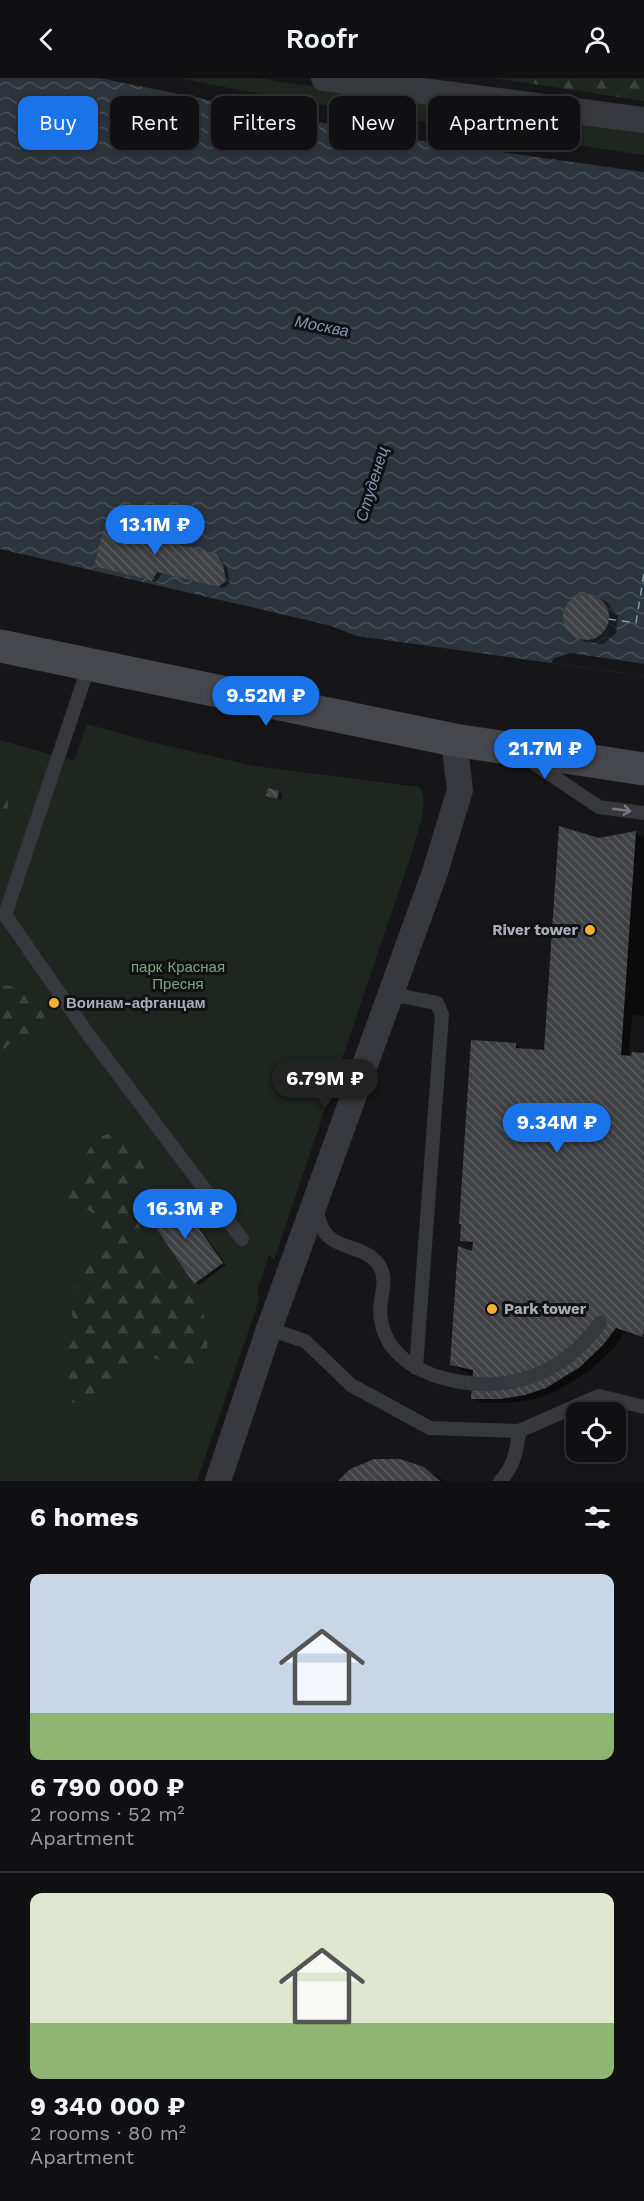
<!DOCTYPE html>
<meta charset="utf-8">
<style>
:root{--surface:#101012;--page:#1e1e20;--text:#f1f3f6;--muted:#9c9d9f;--line:#303032;--accent:#1a73e8}
body{margin:0;font-family:"Work Sans",sans-serif;background:var(--page);color:var(--text);height:100vh;display:flex;flex-direction:column;font-size:22px;white-space:nowrap}
*{box-sizing:border-box;margin:0}
p{font-size:20px;color:var(--muted)}
.icon{flex:none;width:33px;height:33px;fill:none;stroke:currentColor;stroke-width:2;stroke-linecap:round;stroke-linejoin:round}
.map{position:relative;height:1403px;overflow:hidden}
.sheet{display:flex;flex-direction:column;background:var(--surface);flex:1}
.sheet>*{flex:none}
.banner{position:absolute;left:18px;top:18px;width:609px;height:54px;display:flex;gap:12px}
.buttons{position:absolute;left:566px;top:1324px;display:grid;gap:12px}
.buttons a{display:grid;place-items:center;width:60px;height:60px;border-radius:12px;background:var(--surface);box-shadow:0 3px 9px #0003,0 0 0 2px var(--line);font-size:30px}
.price{position:absolute;translate:-50% -51px;padding:0 14px;border-radius:21px;background:var(--accent);color:#fff;font-size:20px;line-height:39px;filter:drop-shadow(0 2px 3px #0008)}
.price::after{content:'';position:absolute;left:50%;top:36px;width:18px;height:14px;margin-left:-9px;background:inherit;clip-path:polygon(0 0,100% 0,50% 100%)}
.price.selected{background:#222;color:#fff}
ul{padding:0;list-style:none}
li{display:grid;align-content:center;gap:12px;height:318px;padding:0 30px}
li+li{border-top:2px solid var(--line)}
li span{display:grid;place-items:center;height:186px;border-radius:12px;color:#555}
li>.icon{margin-inline-start:auto}
span .icon{width:108px;height:108px;fill:#fffc;stroke-width:1}
li b{font-size:26px}
h2{display:flex;justify-content:space-between;align-items:center;height:72px;padding:0 30px;font-size:26px}
.chip{padding:0 21px;border-radius:12px;background:var(--surface);box-shadow:0 3px 9px #0003,0 0 0 2px var(--line);font-size:21px;line-height:54px}
.chip.selected{background:var(--accent);color:#fff}
header{display:flex;justify-content:space-between;align-items:center;height:78px;padding:0 30px;background:var(--surface);font-size:27px;font-weight:600}
.map>svg:first-child{display:block}
.green{fill:#1e261f}
.forest{fill:url(#forest-firs)}
.water{fill:url(#water-waves)}
.pier{fill:#161618}
.shadow{fill:#0007}
.lines{fill:none;stroke-linecap:round;stroke-linejoin:round}
.ferry{stroke:#7f9bb3;stroke-width:1.5;stroke-dasharray:8 6;stroke-linecap:butt}
.building{fill:url(#building-back-hatch)}
.lane{stroke:#37383d;stroke-width:14}
.street{stroke:#37383d;stroke-width:26}
.secondary{stroke:#45474d;stroke-width:33}
.oneway{stroke:#757881}
.poi-dot{fill:#f2b134;stroke:#111113;stroke-width:2}
.labels{text-anchor:middle;dominant-baseline:central;stroke-width:6;stroke-linejoin:round;paint-order:stroke}
.poi-label{font-size:15px;font-weight:bold;fill:#a8adb8;stroke:#111113;text-anchor:start}
.park-label{font-size:15px;fill:#7fa381;stroke:#111113}
.water-label{font-size:16px;font-style:italic;fill:#7f9bb3;stroke:#111113}
</style>
<header><svg class="icon" aria-label="back" viewBox="0 0 24 24"><path d="M15 5l-7 7 7 7"/></svg>Roofr<svg class="icon" aria-label="person" viewBox="0 0 24 24"><circle cx="12" cy="8" r="4"/><path d="M4 21q1-7 8-7t8 7"/></svg></header>
<div class="map">
<svg width="644" height="1403" viewBox="0 0 644 1403">
<defs>
<pattern id="forest-firs" width="22" height="20" patternUnits="userSpaceOnUse" patternTransform="scale(1.5)"><rect width="22" height="20" fill="#1e261f"/><path d="M5 1l3.5 6h-7zM16 11l3.5 6h-7z" fill="#3c433d"/></pattern>
<pattern id="water-waves" width="16" height="10" patternUnits="userSpaceOnUse" patternTransform="scale(1.5)"><rect width="16" height="10" fill="#2c353c"/><path d="M0 5q4-4 8 0t8 0" fill="none" stroke="#485056"/></pattern>
<pattern id="building-back-hatch" width="6" height="6" patternUnits="userSpaceOnUse" patternTransform="scale(1.5)"><rect width="6" height="6" fill="#404145"/><path d="M-1 5l2 2M0 0l6 6M5-1l2 2" fill="none" stroke="#595a5e"/></pattern>
</defs>
<rect width="100%" height="100%" fill="#161618"/>
<!-- green -->
<path class="green" d="M178 0H260L281 4 644 52V77C488 54 333 31 178 0Z
M87 646 151 664 255 688 419 709C431 720 416 760 412 774L274 1182 269 1177 257 1214 260 1219 197 1403H0V662L74 683Z"/>
<!-- forest -->
<path class="forest" d="M495 0H644V23Z
M0 716 7 719 9 736 0 753Z
M1 907 38 911 43 914C49 934 44 961 23 969L10 965 0 977Z
M118 1054 139 1073 146 1092 128 1123 145 1162 171 1183 176 1203 198 1217 209 1257 204 1286 185 1292 138 1274 103 1323 63 1325 66 1284 64 1262 75 1244 68 1227 92 1181 100 1139 68 1121C74 1097 83 1080 97 1059Z"/>
<!-- water -->
<path class="water" d="M0 0H99L388 58 644 94V598L357 558 328 547 0 471Z"/>
<!-- pier -->
<path class="pier" d="M570 575 644 586V598L552 585 553 581Z"/>
<!-- shadow -->
<path class="shadow" d="M157 454 161 457V463L220 480 227 490 230 505 223 510 162 495 156 504 100 489Z
M580 517 597 519 607 524 618 538 616 555 603 566 585 564 576 559 565 545 567 528Z
M279 714 282 716 281 722 271 719Z
M635 755 644 760V938L632 937 629 979 644 976V1248L640 1259 625 1254 612 1272 589 1293 555 1314 534 1321 510 1325H482L473 1320 474 1299 451 1286 479 1177 474 1167 462 1162 515 967 525 972 545 973 599 762Z
M176 1119 180 1121 226 1187 199 1207 195 1204Z
M424 1391 445 1403H340Z"/>
<g class="lines">
<!-- ferry -->
<path class="ferry" d="M608 541 636 545 644 495"/>
</g>
<!-- building -->
<path class="building" d="M106 442 158 453V461L216 476 223 486 226 503 218 509 157 494 152 503 94 488Z
M563 539a23 23 0 1 1 46 0a23 23 0 1 1-46 0Z
M268 710 279 713 277 721 266 718Z
M559 748 599 760 636 753 621 977 631 978 632 974 644 975V1253L642 1259 616 1250 603 1267 580 1289 546 1310 525 1317 500 1321H471L473 1292 450 1287 458 1168 472 1173 473 1164 460 1163 461 1146H459L471 962 516 965V970L544 972Z
M176 1117 223 1185 194 1206 148 1138Z
M374 1381H400L424 1389 440 1403H338L350 1391Z"/>
<g class="lines">
<!-- lane -->
<path class="lane" d="M529 682 599 729 644 735
M0 835 5 837 88 956 242 1161
M5 837 89 587
M390 916 437 925 442 937 416 1290
M317 1128C319 1178 361 1161 379 1187 388 1201 381 1216 380 1231 380 1244 384 1256 390 1266 402 1283 420 1293 439 1299 503 1318 561 1299 600 1245
M269 1251 305 1263 351 1307 430 1350 519 1353 599 1318 644 1329
M500 1403C514 1389 517 1372 519 1353"/>
<!-- street -->
<path class="street" d="M324 0 644 42
M218 1403 269 1251 435 794 460 712 454 662"/>
<!-- secondary -->
<path class="secondary" d="M0 568 454 662 644 691"/>
</g>
<!-- one-way arrows -->
<defs><path id="oneway-shaft" d="M-6 0H5M1.5-3L5.5 0L1.5 3" fill="none" stroke-width="1.6" stroke-linecap="round" stroke-linejoin="round" transform="scale(1.5)"/></defs>
<use class="oneway" href="#oneway-shaft" transform="translate(622 732) rotate(8)"/>
<!-- markers -->
<g class="poi-dot">
<circle cx="590" cy="852" r="6"/>
<circle cx="54" cy="925" r="6"/>
<circle cx="492" cy="1231" r="6"/>
</g>
<g class="labels">
<!-- poi labels -->
<g class="poi-label">
<text x="578" y="852" text-anchor="end">River tower</text>
<text x="66" y="925">Воинам-афганцам</text>
<text x="504" y="1231">Park tower</text>
</g>
<!-- park labels -->
<g class="park-label">
<text x="178" y="889">парк Красная<tspan x="178" dy="17">Пресня</tspan></text>
</g>
<!-- water labels -->
<g class="water-label">
<text transform="translate(322 248) rotate(11)">Москва</text>
<text transform="translate(372 406) rotate(-73)">Студенец</text>
</g>
</g>
</svg>
<div class="buttons">
<a><svg class="icon" aria-label="locate" viewBox="0 0 24 24"><circle cx="12" cy="12" r="6"/><path d="M12 2v4M12 18v4M2 12h4M18 12h4"/></svg></a>
</div>
<b class="price" style="left:155px;top:478px">13.1M ₽</b>
<b class="price" style="left:266px;top:649px">9.52M ₽</b>
<b class="price" style="left:545px;top:702px">21.7M ₽</b>
<b class="price selected" style="left:325px;top:1032px">6.79M ₽</b>
<b class="price" style="left:557px;top:1076px">9.34M ₽</b>
<b class="price" style="left:185px;top:1162px">16.3M ₽</b>
<div class="banner">
<a class="chip selected">Buy</a>
<a class="chip">Rent</a>
<a class="chip">Filters</a>
<a class="chip">New</a>
<a class="chip">Apartment</a>
</div>
</div>
<section class="sheet">
<h2>6 homes<svg class="icon" aria-label="filters" viewBox="0 0 24 24"><path d="M4 7h16M4 17h16"/><circle cx="9" cy="7" r="2"/><circle cx="15" cy="17" r="2"/></svg></h2>
<ul>
<li><span style="background:linear-gradient(#c9d6e8 75%,#8fb573 0)"><svg class="icon" aria-label="home" viewBox="0 0 24 24"><path d="M3 11l9-7 9 7M6 9v11h12V9"/></svg></span><div><b>6 790 000 ₽</b><p>2 rooms · 52 m²</p><p>Apartment</p></div></li>
<li><span style="background:linear-gradient(#dfe7d0 70%,#8fb573 0)"><svg class="icon" aria-label="home" viewBox="0 0 24 24"><path d="M3 11l9-7 9 7M6 9v11h12V9"/></svg></span><div><b>9 340 000 ₽</b><p>2 rooms · 80 m²</p><p>Apartment</p></div></li>
</ul>
</section>
